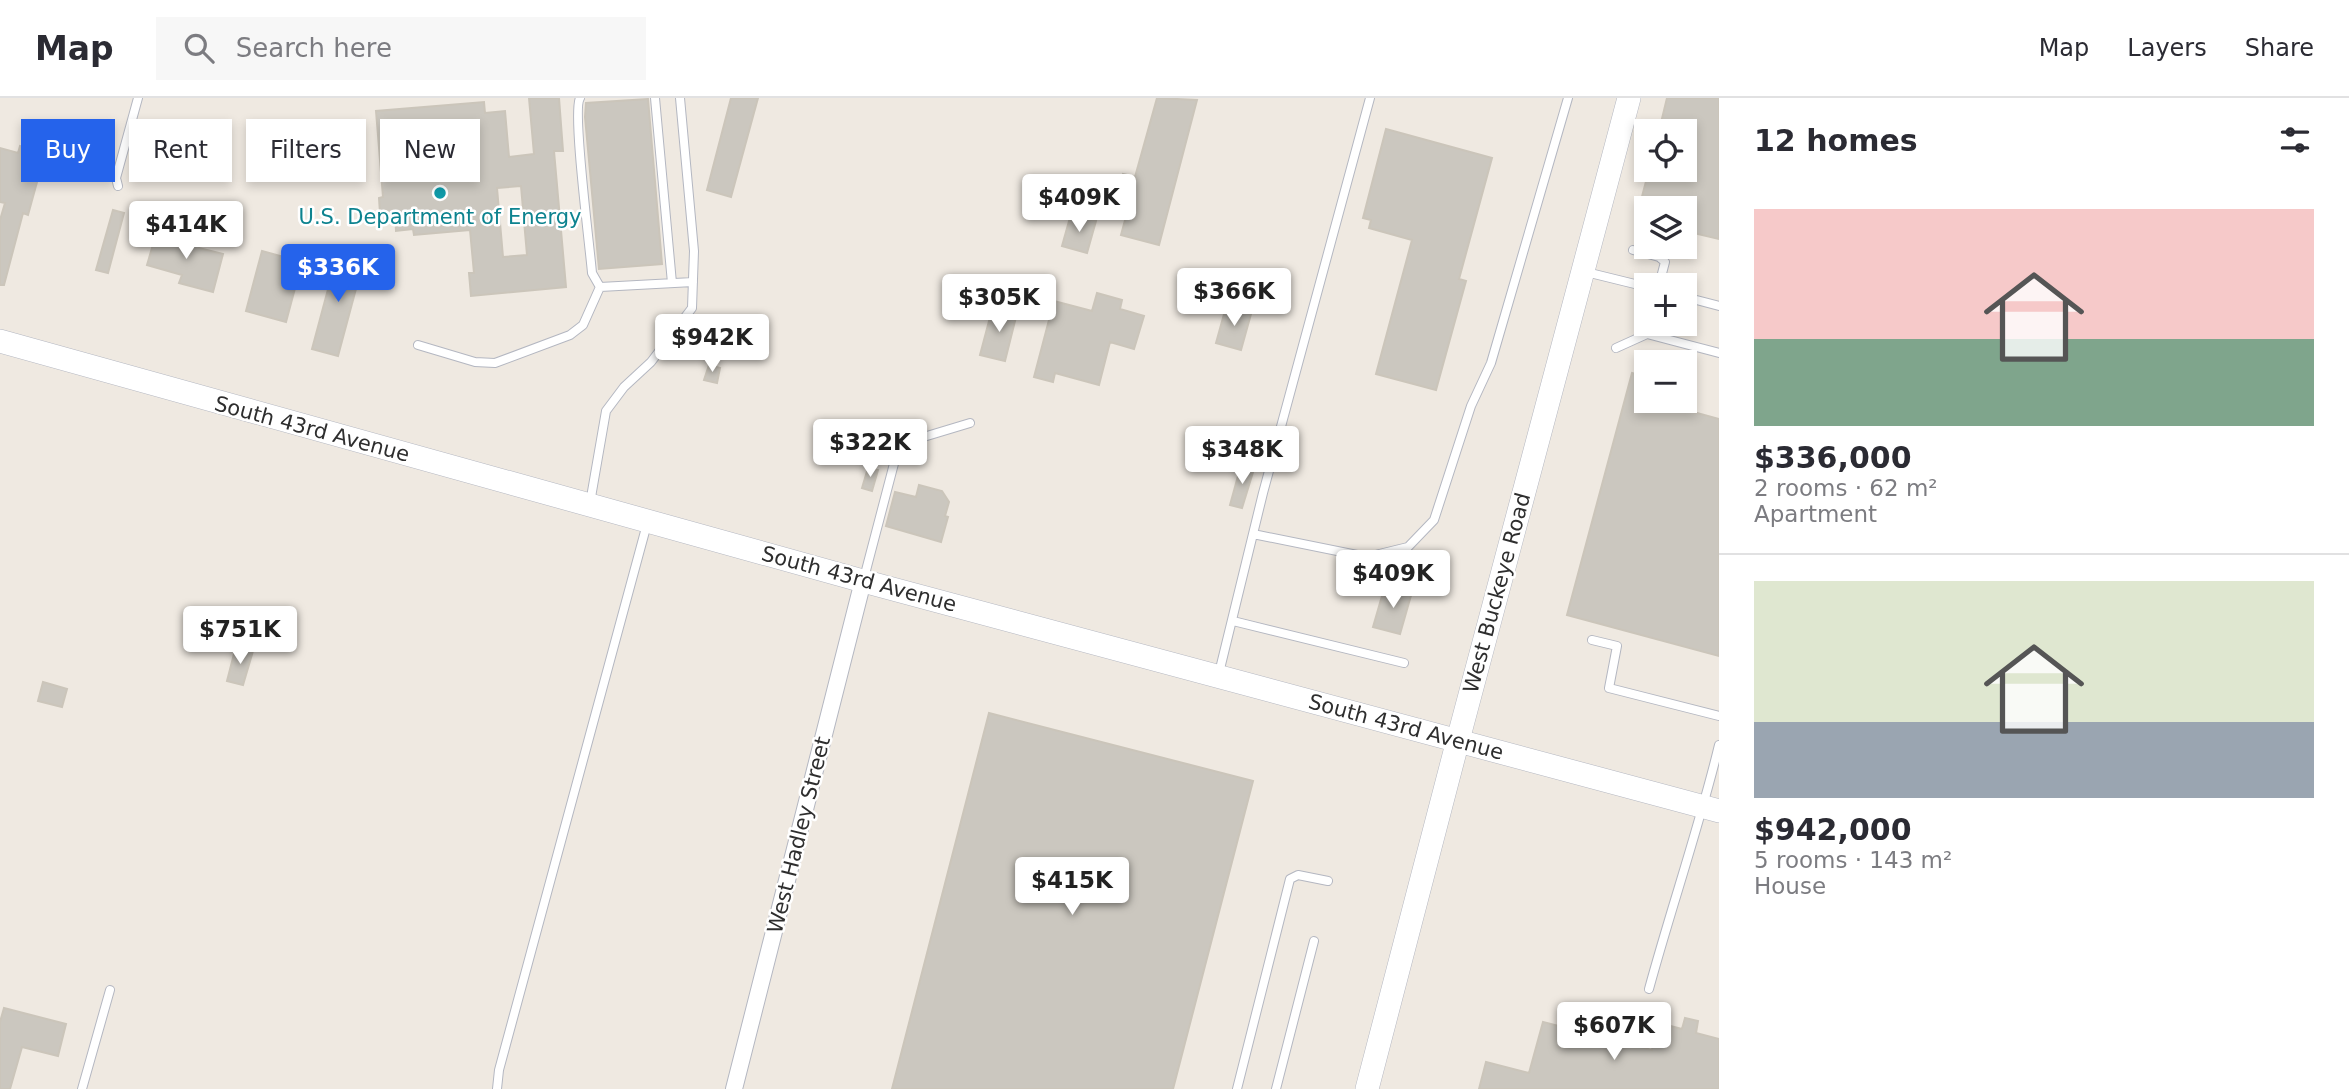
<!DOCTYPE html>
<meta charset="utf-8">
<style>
:root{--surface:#fff;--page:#f7f7f7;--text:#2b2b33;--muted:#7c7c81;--line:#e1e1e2;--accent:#2563eb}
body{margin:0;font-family:"DejaVu Sans",sans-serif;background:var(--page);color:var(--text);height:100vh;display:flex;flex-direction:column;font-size:26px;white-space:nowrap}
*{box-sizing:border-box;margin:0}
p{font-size:23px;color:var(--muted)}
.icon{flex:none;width:38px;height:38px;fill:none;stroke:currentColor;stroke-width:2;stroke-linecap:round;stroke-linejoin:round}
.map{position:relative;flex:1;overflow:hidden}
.panel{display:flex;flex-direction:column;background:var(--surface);width:630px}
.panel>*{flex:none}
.top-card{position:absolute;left:21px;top:21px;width:665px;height:63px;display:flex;gap:14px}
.fabs{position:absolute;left:1634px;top:21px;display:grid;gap:14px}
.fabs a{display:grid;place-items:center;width:63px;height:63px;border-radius:0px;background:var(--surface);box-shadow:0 4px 10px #0003;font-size:35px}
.price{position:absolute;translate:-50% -60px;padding:0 16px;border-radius:7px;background:#fff;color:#222;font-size:23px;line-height:46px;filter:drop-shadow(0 2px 4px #0008)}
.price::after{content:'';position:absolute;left:50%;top:42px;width:21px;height:16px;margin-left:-10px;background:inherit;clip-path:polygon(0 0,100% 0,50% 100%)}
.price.on{background:var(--accent);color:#fff}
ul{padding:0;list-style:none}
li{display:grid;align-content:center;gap:14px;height:371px;padding:0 35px}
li+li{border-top:2px solid var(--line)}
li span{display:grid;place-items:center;height:217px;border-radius:0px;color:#555}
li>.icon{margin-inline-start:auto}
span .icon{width:126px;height:126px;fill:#fffc;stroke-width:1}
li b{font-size:30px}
h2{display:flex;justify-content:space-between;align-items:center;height:84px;padding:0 35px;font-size:30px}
.tag{padding:0 24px;border-radius:0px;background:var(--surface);box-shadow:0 4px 10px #0003;font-size:24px;line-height:63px}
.tag.on{background:var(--accent);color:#fff}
header{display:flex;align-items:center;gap:42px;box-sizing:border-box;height:98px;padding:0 35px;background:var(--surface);border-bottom:2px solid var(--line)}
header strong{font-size:33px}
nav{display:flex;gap:38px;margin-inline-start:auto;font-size:24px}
.search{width:490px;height:63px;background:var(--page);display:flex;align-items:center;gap:18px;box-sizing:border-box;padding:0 24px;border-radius:0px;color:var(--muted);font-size:26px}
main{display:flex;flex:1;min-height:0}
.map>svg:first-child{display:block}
.building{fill:#cbc7bf;stroke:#cbc5ba;stroke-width:2;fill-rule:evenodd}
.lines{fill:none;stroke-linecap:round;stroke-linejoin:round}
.service-casing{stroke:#b4b7c1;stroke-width:10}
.minor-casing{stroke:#b4b7c1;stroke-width:18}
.secondary-casing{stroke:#b4b7c1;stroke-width:24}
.service{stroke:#fff;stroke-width:8}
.minor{stroke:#fff;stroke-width:16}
.secondary{stroke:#fff;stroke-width:23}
.culture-dot{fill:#0f9aa8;stroke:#fff;stroke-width:2.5}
.labels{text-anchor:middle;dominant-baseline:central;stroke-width:5;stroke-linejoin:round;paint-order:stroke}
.culture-label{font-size:21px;fill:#0d838f;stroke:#fff}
.street-label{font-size:21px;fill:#2e2e2e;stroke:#fff}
</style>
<header>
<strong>Map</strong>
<div class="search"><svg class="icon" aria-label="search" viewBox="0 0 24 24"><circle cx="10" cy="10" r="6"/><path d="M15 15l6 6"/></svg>Search here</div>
<nav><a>Map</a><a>Layers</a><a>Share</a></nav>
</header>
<main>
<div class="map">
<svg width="1719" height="991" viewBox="0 0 1719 991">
<rect width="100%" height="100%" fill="#efe9e1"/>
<!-- building -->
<path class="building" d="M529 0H559L563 53H554L566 189 471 198 469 175H474L470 132 414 137 413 131 396 133 395 114 380 115 379 100 383 99 376 13 484 4 485 15 505 13 509 59 534 56ZM521 88 527 157 503 159 497 90Z
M731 0H758L731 99 707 92Z
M1157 0 1197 2 1159 147 1121 137 1131 100 1118 96 1123 76 1135 79Z
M1667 0H1719V141L1685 133V110H1639L1649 72H1685V33H1659Z
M648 1 662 166 599 171 585 19 586 5Z
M1386 31 1492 60 1459 181 1466 183 1436 292 1376 276 1412 142 1369 130 1371 122 1363 120Z
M20 48 45 55 28 117 23 115 4 187H0V122L5 105 0 104V50L18 55Z
M113 112 124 115 108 175 96 172Z
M1071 116 1096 123 1087 155 1062 148Z
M157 133 201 144 199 150 223 156 213 194 179 185 182 177 147 167Z
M262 153 302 164 286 224 246 213Z
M338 154 364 161 338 258 312 251Z
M1097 195 1122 202 1120 211 1144 218 1134 251 1110 244 1099 287 1055 275 1053 284 1034 279 1054 203 1092 213Z
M993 208 1017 215 1005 263 980 257Z
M1226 209 1251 216 1241 252 1216 245Z
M709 267 720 270 717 285 704 282Z
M1632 275 1647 279V303H1682L1679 310 1719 321V558L1567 517Z
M1241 367 1254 371 1242 410 1230 407Z
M868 370 878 372 872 393 862 390Z
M919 387 942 393 949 404 945 418 948 419 941 444 886 428 895 394 916 399Z
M1388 487 1412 494 1400 536 1373 529 1382 498H1385Z
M236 548 253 553 243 587 227 583Z
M43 584 67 591 62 609 38 603Z
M989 615 1253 683 1173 991H892Z
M4 910 66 926 58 958 22 949 10 991H0V924Z
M1685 920 1698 923 1696 935 1719 941V991H1479L1486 964 1529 975 1543 924 1652 952 1659 925 1682 931Z"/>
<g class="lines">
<!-- service casing -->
<g class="service-casing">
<path id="service" d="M580 0C572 12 590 150 592 175L600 189
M655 0 672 185
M118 88 116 80 138 0
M1633 152 1659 159 1665 164 1659 187
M1586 174 1647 189
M1685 199 1719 208
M418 247 475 264 495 265 570 237 583 227 600 189 693 184
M1616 250 1647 236 1719 255
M590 405 606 313 624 289 651 264 692 210 694 153 680 0
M1253 436 1367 459 1408 449 1434 422 1471 308 1491 265 1568 0
M864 480 896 358 907 344 970 325
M1233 523 1404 565
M1592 542 1617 548 1609 590 1719 618
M1219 575 1263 395 1370 0
M1649 891C1671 810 1699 730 1719 647
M82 991 110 892
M497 991 499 972 647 426
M1237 991 1290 781 1298 777 1328 783
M1276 991 1314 843"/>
</g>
<!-- minor casing -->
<g class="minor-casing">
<path id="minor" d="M734 991 863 483"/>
</g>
<!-- secondary casing -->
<g class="secondary-casing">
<path id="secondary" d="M0 243 863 483 1719 713
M1367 991 1458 642 1629 0"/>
</g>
<!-- service -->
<use href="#service" class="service"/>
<!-- minor -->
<use href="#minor" class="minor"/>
<!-- secondary -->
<use href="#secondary" class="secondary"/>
</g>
<!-- markers -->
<circle class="culture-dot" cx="440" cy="95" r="7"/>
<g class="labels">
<!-- culture labels -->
<g class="culture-label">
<text x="440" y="119">U.S. Department of Energy</text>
</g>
<!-- street labels -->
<g class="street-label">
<text transform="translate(312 331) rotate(15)">South 43rd Avenue</text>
<text transform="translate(859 481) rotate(15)">South 43rd Avenue</text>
<text transform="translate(1497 495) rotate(-75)">West Buckeye Road</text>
<text transform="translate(1406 629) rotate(15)">South 43rd Avenue</text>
<text transform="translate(799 737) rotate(-76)">West Hadley Street</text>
</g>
</g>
</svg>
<div class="fabs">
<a><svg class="icon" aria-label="locate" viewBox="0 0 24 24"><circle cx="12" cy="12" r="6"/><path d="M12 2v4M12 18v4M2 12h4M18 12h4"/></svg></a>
<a><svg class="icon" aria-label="layers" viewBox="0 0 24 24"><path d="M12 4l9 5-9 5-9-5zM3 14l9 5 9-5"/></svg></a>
<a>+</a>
<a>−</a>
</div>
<b class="price" style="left:1079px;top:136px">$409K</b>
<b class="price" style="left:186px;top:163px">$414K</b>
<b class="price on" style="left:338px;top:206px">$336K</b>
<b class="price" style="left:1234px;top:230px">$366K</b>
<b class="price" style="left:999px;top:236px">$305K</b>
<b class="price" style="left:712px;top:276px">$942K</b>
<b class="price" style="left:870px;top:381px">$322K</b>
<b class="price" style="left:1242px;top:388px">$348K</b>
<b class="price" style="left:1393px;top:512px">$409K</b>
<b class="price" style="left:240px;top:568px">$751K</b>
<b class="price" style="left:1072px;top:819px">$415K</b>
<b class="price" style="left:1614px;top:964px">$607K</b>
<div class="top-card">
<a class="tag on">Buy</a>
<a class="tag">Rent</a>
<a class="tag">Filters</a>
<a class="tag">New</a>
</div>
</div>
<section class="panel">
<h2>12 homes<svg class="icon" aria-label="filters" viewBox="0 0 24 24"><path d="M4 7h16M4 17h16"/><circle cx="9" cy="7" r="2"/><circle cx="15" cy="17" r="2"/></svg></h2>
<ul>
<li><span style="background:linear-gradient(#f6c9c9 60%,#7fa58c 0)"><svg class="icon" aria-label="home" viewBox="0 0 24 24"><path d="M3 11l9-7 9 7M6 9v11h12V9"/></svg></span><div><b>$336,000</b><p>2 rooms · 62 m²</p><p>Apartment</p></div></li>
<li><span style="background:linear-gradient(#dfe7d0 65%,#9aa5b1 0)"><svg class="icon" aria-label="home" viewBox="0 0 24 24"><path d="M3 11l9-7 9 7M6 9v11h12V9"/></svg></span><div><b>$942,000</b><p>5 rooms · 143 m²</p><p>House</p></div></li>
</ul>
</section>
</main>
